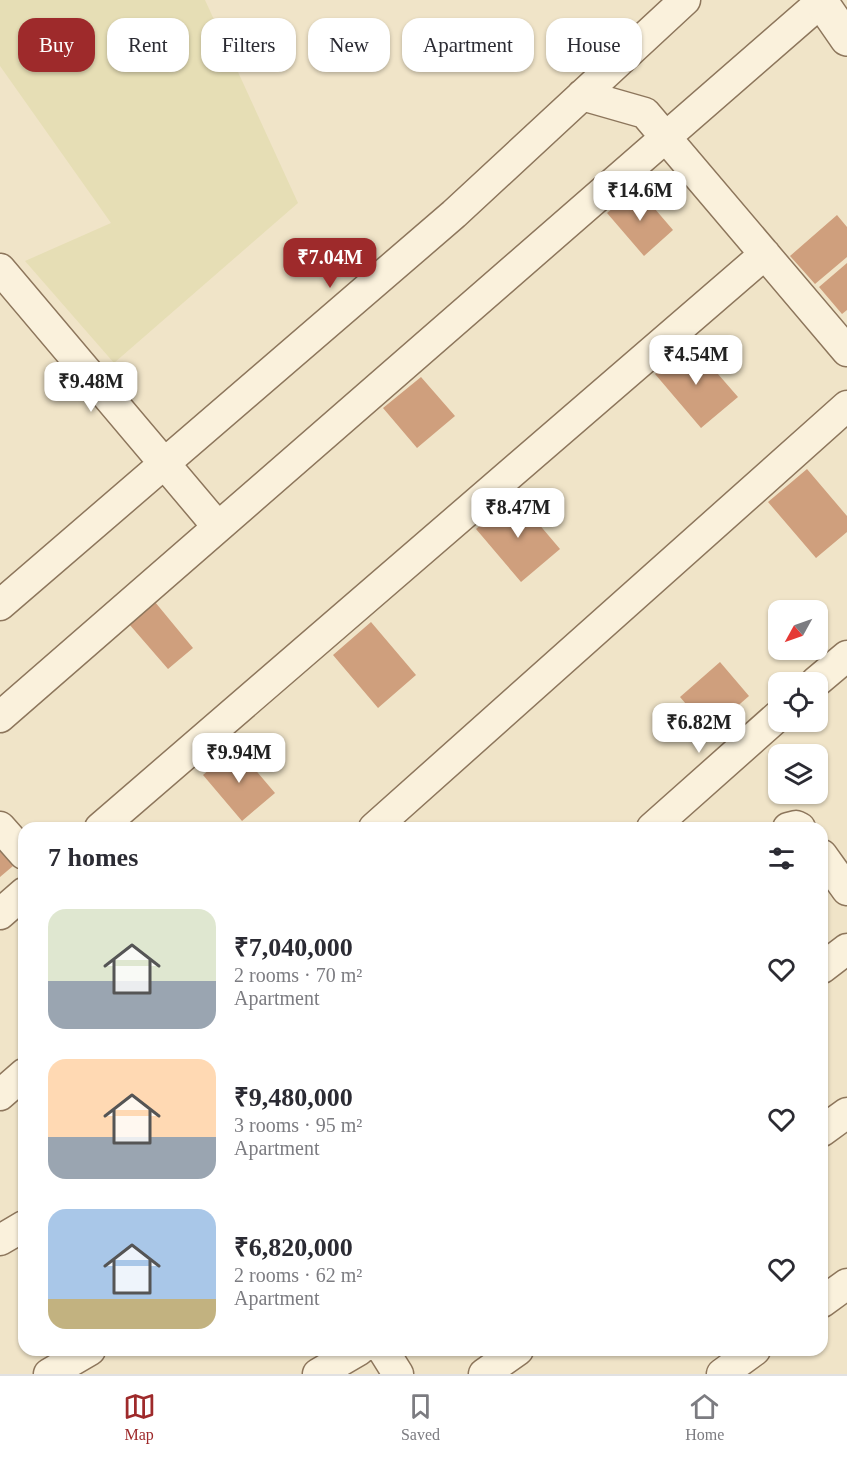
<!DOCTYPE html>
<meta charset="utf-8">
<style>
:root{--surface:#fff;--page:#f2f2f3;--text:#2b2b33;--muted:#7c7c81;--line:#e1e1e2;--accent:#9e2a2b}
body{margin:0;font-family:"Times New Roman",serif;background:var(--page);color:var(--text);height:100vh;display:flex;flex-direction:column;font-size:22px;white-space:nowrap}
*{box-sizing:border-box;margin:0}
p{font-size:20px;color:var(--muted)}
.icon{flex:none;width:33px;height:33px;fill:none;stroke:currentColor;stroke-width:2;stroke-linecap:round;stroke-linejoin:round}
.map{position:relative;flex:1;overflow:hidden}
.side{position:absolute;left:18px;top:822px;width:810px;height:534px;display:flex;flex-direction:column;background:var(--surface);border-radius:18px;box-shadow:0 2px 4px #0004}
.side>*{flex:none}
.banner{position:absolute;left:18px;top:18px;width:812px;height:54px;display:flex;gap:12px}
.needle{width:39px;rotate:230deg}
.tools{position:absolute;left:768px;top:600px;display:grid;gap:12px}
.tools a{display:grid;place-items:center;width:60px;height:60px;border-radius:12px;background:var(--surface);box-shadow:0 2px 4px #0004;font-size:30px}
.price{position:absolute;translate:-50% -51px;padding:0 14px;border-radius:12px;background:#fff;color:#222;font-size:20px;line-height:39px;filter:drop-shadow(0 2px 3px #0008)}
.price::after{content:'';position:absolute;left:50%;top:36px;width:18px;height:14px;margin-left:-9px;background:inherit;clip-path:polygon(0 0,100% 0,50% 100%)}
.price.current{background:var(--accent);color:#fff}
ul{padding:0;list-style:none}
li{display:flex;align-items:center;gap:18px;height:150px;padding:0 30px}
li span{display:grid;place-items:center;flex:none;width:168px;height:120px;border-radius:18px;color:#555}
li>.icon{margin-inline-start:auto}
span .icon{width:72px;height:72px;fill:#fffc;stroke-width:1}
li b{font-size:26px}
h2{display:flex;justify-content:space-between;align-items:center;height:72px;padding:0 30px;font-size:26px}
.pill{padding:0 21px;border-radius:18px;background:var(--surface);box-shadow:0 2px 4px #0004;font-size:21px;line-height:54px}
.pill.current{background:var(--accent);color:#fff}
.dock{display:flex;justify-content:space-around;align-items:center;height:84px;border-top:2px solid var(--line);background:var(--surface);font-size:16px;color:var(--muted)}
.dock a{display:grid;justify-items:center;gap:3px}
.dock .current{color:var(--accent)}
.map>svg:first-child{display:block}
.farmland{fill:#e6deb5}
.building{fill:#cf9f7d}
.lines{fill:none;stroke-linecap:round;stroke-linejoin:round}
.minor-casing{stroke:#8d765c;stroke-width:33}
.tertiary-casing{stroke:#8d765c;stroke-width:36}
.minor{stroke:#faf1dc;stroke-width:30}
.tertiary{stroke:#faf1dc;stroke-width:33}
</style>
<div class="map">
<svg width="847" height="1374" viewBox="0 0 847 1374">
<rect width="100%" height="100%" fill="#f0e4c8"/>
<!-- farmland -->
<path class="farmland" d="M0 0H205L298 203 114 363 25 261 111 223 0 66Z"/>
<!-- building -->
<path class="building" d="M637 188 673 230 644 256 607 213Z
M837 215 847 227V257L815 284 790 256Z
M847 263V310L842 314 819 287Z
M691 343 738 397 701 428 655 374Z
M421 377 455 416 417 448 383 408Z
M807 469 847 516V532L816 558 768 502Z
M515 496 560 549 521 582 476 529Z
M155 602 193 648 168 669 129 624Z
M371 622 416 675 378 708 333 655Z
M720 662 749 696 709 731 680 697Z
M236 747 275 793 242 821 203 775Z
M0 851 13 866 0 877Z"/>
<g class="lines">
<!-- minor casing -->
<g class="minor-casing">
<path id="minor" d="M582 95 645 113 847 351
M0 269 218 527
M0 605 454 214 685 0
M816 682 847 656
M0 717 821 2
M0 827 24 854
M100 828 765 254
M374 828 847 406
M652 828 778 716
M788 828 796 826 800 828
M822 855 847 890
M0 914 24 893
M822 968 847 949
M0 1095 24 1074
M822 1131 847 1113
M0 1240 24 1226
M822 1302 847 1284
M383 1350 398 1374
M49 1374 90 1350
M318 1374 359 1350
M484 1374 518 1350
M722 1374 755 1350"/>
</g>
<!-- tertiary casing -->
<g class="tertiary-casing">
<path id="tertiary" d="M820 0 847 39"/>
</g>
<!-- minor -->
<use href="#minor" class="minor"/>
<!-- tertiary -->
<use href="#tertiary" class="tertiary"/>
</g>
</svg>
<div class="tools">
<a><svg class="needle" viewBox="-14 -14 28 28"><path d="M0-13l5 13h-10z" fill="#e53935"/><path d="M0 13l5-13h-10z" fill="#7c7c81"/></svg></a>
<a><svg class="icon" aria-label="locate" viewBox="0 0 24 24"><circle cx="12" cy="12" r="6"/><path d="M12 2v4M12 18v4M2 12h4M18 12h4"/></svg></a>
<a><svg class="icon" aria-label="layers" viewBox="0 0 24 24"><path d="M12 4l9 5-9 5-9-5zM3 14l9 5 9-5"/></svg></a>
</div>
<b class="price" style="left:640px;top:222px">₹14.6M</b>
<b class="price current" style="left:330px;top:289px">₹7.04M</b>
<b class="price" style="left:696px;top:386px">₹4.54M</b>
<b class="price" style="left:91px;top:413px">₹9.48M</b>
<b class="price" style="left:518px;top:539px">₹8.47M</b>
<b class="price" style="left:699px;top:754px">₹6.82M</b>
<b class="price" style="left:239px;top:784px">₹9.94M</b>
<div class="banner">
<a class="pill current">Buy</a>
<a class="pill">Rent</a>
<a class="pill">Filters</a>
<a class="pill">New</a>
<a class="pill">Apartment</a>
<a class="pill">House</a>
</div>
<section class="side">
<h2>7 homes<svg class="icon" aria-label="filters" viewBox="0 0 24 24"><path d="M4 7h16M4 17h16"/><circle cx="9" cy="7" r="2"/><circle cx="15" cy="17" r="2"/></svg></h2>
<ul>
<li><span style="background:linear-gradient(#dfe7d0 60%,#9aa5b1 0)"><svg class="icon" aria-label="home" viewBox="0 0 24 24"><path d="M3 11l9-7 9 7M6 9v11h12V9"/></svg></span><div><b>₹7,040,000</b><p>2 rooms · 70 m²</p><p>Apartment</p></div><svg class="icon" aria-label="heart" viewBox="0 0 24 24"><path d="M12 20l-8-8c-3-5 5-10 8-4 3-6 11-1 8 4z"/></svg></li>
<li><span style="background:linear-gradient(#ffd9b3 65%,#9aa5b1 0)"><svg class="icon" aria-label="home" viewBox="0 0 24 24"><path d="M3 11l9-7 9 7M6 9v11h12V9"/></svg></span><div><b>₹9,480,000</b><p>3 rooms · 95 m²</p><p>Apartment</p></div><svg class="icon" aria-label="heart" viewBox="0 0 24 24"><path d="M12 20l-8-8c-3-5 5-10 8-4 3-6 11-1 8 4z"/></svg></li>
<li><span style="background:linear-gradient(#a9c7e8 75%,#c2b280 0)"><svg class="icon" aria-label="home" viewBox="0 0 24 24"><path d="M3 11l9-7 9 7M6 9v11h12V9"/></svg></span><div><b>₹6,820,000</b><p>2 rooms · 62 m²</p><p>Apartment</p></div><svg class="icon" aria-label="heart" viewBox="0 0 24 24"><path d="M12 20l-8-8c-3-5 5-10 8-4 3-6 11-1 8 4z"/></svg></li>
</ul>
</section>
</div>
<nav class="dock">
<a class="current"><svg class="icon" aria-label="map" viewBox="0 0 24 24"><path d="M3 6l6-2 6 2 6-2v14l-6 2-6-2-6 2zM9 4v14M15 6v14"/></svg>Map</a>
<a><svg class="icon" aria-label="saved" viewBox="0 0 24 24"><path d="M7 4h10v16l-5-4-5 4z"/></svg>Saved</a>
<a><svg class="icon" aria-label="home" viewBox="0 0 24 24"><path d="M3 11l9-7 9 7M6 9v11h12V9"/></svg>Home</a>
</nav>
